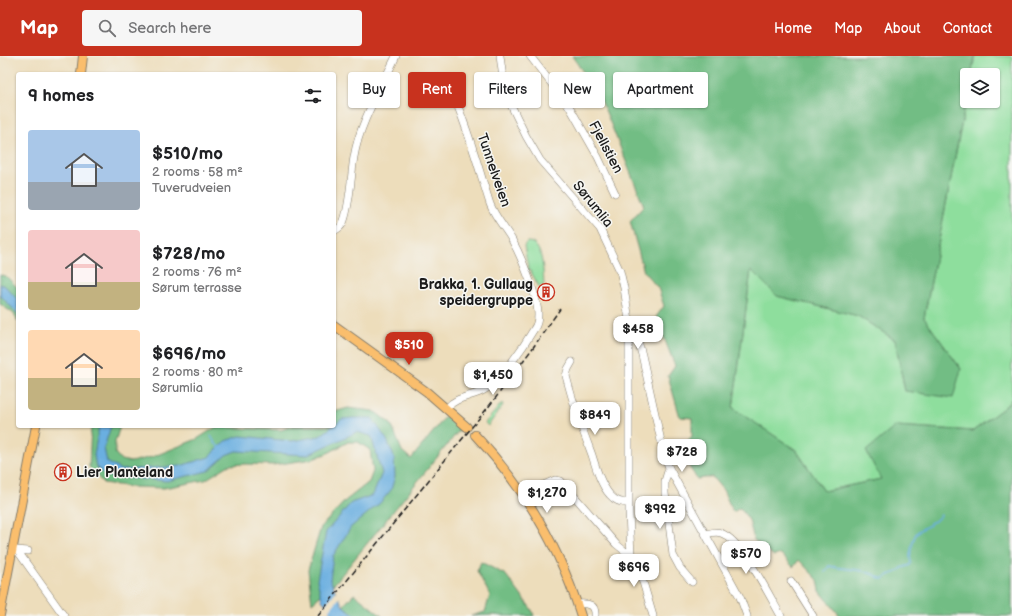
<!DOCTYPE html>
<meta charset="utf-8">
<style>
:root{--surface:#fff;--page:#f6f6f6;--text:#202124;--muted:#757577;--accent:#c8321e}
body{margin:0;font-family:"Balsamiq Sans",sans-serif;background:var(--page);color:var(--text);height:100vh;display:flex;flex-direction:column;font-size:15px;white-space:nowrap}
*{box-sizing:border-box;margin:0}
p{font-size:13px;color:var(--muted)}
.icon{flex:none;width:22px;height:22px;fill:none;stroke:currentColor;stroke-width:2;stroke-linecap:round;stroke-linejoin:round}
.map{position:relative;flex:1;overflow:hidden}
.details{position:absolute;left:16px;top:16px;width:320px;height:356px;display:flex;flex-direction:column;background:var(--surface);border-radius:4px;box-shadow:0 1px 3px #0004}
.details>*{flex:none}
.guide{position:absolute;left:348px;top:16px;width:380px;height:36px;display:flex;gap:8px}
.fabs{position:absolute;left:960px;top:12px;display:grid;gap:8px}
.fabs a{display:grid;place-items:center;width:40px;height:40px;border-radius:4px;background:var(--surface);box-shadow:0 1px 3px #0004;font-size:20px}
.price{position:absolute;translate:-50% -34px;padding:0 9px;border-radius:8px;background:#fff;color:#222;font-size:13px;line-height:26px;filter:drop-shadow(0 1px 2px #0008)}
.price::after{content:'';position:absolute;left:50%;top:24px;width:12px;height:9px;margin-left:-6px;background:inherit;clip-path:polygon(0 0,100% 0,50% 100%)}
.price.current{background:var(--accent);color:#fff}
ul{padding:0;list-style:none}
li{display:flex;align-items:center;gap:12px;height:100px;padding:0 12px}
li span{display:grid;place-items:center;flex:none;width:112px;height:80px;border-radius:4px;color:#555}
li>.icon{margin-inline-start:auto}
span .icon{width:48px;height:48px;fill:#fffc;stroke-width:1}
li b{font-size:17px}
h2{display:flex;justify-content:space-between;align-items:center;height:48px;padding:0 12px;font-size:17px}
.pill{padding:0 14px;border-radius:4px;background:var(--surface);box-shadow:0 1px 3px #0004;font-size:14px;line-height:36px}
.pill.current{background:var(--accent);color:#fff}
header{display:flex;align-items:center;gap:24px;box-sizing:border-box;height:56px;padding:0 20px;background:var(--accent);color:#fff}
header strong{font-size:19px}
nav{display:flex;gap:22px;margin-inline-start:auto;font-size:14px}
.search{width:280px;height:36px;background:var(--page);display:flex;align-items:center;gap:10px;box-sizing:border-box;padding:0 14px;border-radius:4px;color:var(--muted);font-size:15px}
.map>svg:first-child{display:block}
.green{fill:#8ede9d;stroke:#557d5c}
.forest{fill:#72bd84;stroke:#476c50}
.water{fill:#6aafe0;stroke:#43667e}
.pier{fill:#edddbb}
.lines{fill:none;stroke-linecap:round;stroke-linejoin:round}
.stream{stroke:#6aafe0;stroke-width:1.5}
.minor-casing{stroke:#847c6c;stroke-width:8}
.major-casing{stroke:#847c6c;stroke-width:10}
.minor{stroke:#fff;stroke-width:7}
.major{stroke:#fabe6d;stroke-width:8}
.rail{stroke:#1c1c1c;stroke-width:1.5;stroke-dasharray:6 3;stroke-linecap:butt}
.labels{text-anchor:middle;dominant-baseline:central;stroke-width:3;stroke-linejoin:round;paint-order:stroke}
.street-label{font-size:14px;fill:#1c1c1c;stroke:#f6f6f2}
.poi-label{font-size:14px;font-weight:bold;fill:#1c1c1c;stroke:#f6f6f2;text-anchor:end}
</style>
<header>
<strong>Map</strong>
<div class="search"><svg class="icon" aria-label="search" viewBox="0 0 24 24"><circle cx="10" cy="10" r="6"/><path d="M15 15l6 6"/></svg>Search here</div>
<nav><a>Home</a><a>Map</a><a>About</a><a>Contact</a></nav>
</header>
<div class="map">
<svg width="1012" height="560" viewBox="0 0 1012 560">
<rect width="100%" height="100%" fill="#f6f6f2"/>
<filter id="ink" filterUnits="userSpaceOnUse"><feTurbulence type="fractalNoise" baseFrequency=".025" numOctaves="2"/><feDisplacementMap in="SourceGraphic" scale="8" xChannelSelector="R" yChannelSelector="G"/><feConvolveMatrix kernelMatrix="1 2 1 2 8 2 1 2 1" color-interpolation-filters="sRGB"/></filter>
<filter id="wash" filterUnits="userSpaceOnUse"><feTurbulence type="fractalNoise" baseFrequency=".012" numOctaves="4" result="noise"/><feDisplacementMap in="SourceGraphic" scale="16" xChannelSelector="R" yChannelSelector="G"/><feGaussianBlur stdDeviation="0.9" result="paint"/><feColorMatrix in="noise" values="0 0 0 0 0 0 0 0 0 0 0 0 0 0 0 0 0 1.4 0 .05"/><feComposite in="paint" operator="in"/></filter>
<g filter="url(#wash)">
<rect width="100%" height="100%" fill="#edddbb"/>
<!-- green -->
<path class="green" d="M975 0H1012V342L1006 350 973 375 896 370 881 423 824 435 796 394 733 353 751 214 777 240 858 260 895 284 905 335 961 313 924 262 967 39V45H993V19H971Z
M527 186C544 185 543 218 544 229L539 231 530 214 527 215 528 211 524 190 525 188Z
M502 347 503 349 488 370 485 367Z"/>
<!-- forest -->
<path class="forest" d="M572 0H975L971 19H967V39L924 262 961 313 953 342 905 335 895 284 858 260 777 240 751 214 733 352 796 394 824 435 881 423 866 395 896 370 973 375 1006 350 1012 342V560H840L820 535 818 524 799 504 793 511 781 498 774 500 754 484 749 464 740 452 733 456 723 434 712 421 697 423 683 401V390L692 380V362L680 361 668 320 675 310 656 261 664 250 658 232 644 216 630 165 644 150 599 39Z
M0 219 6 220 18 232V266L14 258 0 248Z
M348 352 374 355 391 368 402 395 411 403 446 360 461 372 335 527 312 547 308 514 321 471 345 445 369 426 373 415 370 394 358 386H348L330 396 313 403 273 409 245 408 229 409 205 424 164 432 132 431 103 427 89 411 91 370H120L115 386V397L121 404 131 406 152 401 197 383 216 371 281 374 293 370H334V356Z
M481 506 506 519 532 554 534 560H501C496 558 478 560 471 560L485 556 490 539 477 515Z
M354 538 382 560H357L343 550Z"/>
<!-- water -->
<path class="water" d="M0 228 5 230 18 244V258L0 239Z
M353 362H372L387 384 394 401 395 420 391 434 380 447 351 471 333 500 330 524 343 550 357 560H335L332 558 322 544 317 524 326 476 351 447 373 439 382 417 371 380 357 376 307 399 236 395 226 399 208 415 167 425 106 420 96 411 94 399 99 370H111L104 392 107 406 121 414 180 410 209 401 225 385 240 380 292 385 320 380 342 363Z"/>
<!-- pier -->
<path class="pier" d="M337 534 340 541 328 556 324 550Z"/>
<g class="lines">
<!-- stream -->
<path class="stream" d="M211 380 215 387 219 391
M825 516 829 510C849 515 863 511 882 523L885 522 888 519 897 516 902 512 910 509C912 505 910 504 910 500 911 494 913 483 916 478 919 474 925 471 930 469V467L935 465 941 459"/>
</g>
</g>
<g filter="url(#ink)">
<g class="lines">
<!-- minor casing -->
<g class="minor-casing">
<path id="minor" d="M500 0 503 22 509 45 526 80 540 104 600 173 620 215 624 232 629 264V456L631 500 633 507 643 526 653 560
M530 0 569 50 598 101 615 137
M334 175C338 173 341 171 343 167 350 152 351 118 354 101 360 65 381 33 396 0
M629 270 638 285 642 299 663 394 669 412 740 541 747 560
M572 306 568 313 566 320C573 347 582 373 592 399 596 412 601 429 610 439 615 445 621 447 629 447
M447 352C457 340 472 341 484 334 501 324 524 290 534 273 537 269 538 264 538 259 538 241 521 200 512 184 505 172 495 161 490 148 477 107 466 66 448 27
M669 412 665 425V437L673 499 680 512 692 526
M523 438 555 424 561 425 616 488 631 500
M706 478C710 477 716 475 721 477 742 484 770 541 781 560
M16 494 28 495
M12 495 16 494 19 497 64 560
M791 525 813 560
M578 548C588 547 596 548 595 560"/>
</g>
<!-- major casing -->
<g class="major-casing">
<path id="major" d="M81 18 83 0
M334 269 427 336 467 371
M475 379C524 431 560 492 581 560
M0 559 36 370"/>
</g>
<!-- minor -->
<use href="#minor" class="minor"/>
<!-- major -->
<use href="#major" class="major"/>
<!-- rail -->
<path class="rail" d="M318 560 494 344 532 293 560 253"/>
</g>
</g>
<!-- icons -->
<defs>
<g id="building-ring" transform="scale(0.9)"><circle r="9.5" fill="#f6f6f2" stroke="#c8321e" stroke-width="1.5"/><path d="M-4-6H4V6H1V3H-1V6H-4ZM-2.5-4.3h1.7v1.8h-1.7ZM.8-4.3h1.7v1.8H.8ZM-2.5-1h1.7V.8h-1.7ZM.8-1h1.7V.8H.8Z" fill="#c8321e"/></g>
</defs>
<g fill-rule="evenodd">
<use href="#building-ring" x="546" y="236"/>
<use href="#building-ring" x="63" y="416"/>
</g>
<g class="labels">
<!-- street labels -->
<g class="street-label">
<text transform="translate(606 91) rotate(62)">Fjellstien</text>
<text transform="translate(494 114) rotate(71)">Tunnelveien</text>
<text transform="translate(593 148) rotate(51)">Sørumlia</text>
</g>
<!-- poi labels -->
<g class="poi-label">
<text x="533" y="228">Brakka, 1. Gullaug<tspan x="533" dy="16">speidergruppe</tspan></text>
<text x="76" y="416" text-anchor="start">Lier Planteland</text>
</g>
</g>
</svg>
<div class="fabs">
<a><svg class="icon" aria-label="layers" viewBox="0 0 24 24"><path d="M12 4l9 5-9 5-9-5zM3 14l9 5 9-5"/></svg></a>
</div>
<b class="price" style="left:638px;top:294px">$458</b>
<b class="price current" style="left:409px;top:310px">$510</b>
<b class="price" style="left:493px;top:340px">$1,450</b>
<b class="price" style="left:595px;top:380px">$849</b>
<b class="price" style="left:682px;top:417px">$728</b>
<b class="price" style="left:547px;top:458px">$1,270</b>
<b class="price" style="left:660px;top:474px">$992</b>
<b class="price" style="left:746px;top:519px">$570</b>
<b class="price" style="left:634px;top:532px">$696</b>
<div class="guide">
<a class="pill">Buy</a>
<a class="pill current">Rent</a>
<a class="pill">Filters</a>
<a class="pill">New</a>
<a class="pill">Apartment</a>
</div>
<section class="details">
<h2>9 homes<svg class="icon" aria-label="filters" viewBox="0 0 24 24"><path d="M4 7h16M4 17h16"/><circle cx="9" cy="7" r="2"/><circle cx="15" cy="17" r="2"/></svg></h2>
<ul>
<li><span style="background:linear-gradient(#a9c7e8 65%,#9aa5b1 0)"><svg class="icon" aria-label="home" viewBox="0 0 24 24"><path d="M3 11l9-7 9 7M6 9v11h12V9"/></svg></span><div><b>$510/mo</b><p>2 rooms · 58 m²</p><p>Tuverudveien</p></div></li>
<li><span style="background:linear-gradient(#f6c9c9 65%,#c2b280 0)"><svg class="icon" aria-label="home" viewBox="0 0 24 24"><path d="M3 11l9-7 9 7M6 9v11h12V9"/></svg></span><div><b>$728/mo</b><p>2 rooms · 76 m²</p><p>Sørum terrasse</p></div></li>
<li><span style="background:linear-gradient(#ffd9b3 60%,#c2b280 0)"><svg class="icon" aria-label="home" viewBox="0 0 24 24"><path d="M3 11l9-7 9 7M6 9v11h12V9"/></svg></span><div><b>$696/mo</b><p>2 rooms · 80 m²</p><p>Sørumlia</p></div></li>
</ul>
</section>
</div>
